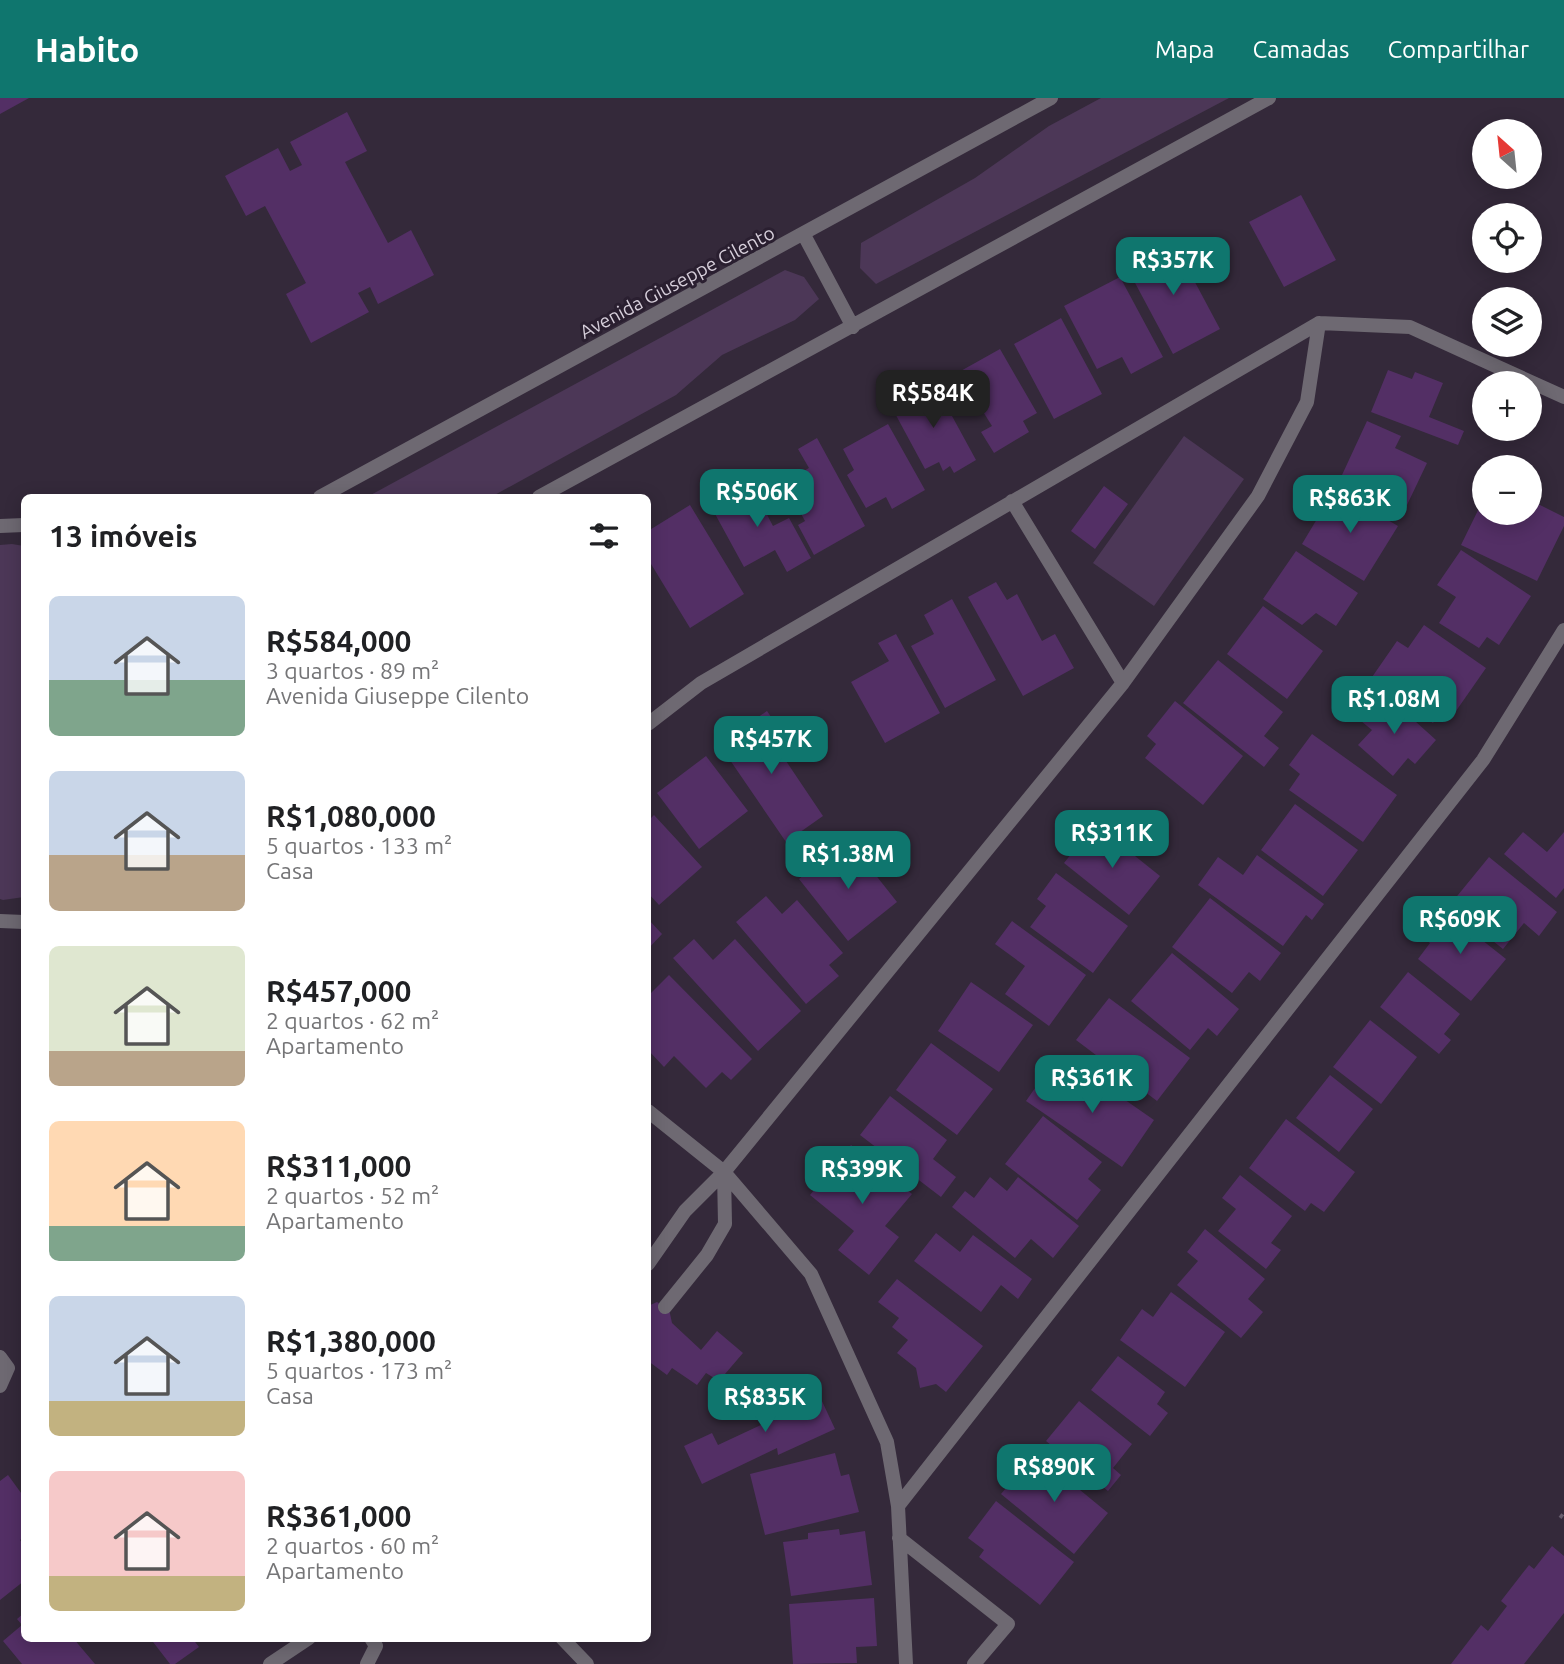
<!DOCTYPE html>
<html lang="pt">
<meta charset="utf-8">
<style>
:root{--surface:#fff;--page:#f2f2f2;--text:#202124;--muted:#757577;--accent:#0f766e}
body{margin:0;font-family:Ubuntu,sans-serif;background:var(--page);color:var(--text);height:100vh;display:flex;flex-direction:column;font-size:26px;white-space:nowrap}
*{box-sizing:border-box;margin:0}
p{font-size:23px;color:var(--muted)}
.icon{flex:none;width:38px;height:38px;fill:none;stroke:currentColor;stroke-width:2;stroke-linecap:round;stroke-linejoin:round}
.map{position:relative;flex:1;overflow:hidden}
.sheet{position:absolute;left:21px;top:396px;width:630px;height:1148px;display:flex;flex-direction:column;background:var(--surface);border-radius:10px;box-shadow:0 4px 18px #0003}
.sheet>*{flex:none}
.needle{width:46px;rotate:333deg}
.tools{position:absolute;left:1472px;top:21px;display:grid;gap:14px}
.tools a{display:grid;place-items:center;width:70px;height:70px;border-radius:50%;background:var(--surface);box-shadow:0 4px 18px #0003;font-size:35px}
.price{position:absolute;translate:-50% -60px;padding:0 16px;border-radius:14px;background:var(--accent);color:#fff;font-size:23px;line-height:46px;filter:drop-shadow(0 2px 4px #0008)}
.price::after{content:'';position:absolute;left:50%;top:42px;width:21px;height:16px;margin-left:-10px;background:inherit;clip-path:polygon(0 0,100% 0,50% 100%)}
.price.selected{background:#222;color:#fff}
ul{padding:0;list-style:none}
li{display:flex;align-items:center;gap:21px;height:175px;padding:0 28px}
li span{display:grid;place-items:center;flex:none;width:196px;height:140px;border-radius:10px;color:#555}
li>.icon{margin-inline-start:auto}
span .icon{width:84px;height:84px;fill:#fffc;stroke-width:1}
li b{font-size:30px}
h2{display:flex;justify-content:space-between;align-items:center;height:84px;padding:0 28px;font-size:30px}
header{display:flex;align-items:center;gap:42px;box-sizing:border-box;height:98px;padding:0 35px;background:var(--accent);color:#fff}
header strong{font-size:33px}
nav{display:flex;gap:38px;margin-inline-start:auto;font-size:24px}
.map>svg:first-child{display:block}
.grass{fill:#4c3757}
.building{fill:#532f65}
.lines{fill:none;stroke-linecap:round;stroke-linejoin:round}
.path{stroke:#675d6d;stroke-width:4.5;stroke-dasharray:3.5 5;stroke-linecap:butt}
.service{stroke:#6e6972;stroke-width:14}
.minor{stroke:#6e6972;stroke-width:14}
.tertiary{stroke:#6e6972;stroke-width:14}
.labels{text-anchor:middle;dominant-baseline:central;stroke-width:6;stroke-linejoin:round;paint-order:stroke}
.street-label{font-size:19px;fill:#d7cfdb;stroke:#2a1f30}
</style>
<header>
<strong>Habito</strong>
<nav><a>Mapa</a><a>Camadas</a><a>Compartilhar</a></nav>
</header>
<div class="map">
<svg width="1564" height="1566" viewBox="0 0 1564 1566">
<rect width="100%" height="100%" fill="#34293a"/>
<!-- grass -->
<path class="grass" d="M1101 0H1229L876 186 860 170 861 145 975 80 1049 28Z
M785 172 804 179 819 201 795 222 722 257 676 297 491 399H367Z
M1184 338 1244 381 1154 508 1093 465Z
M12 446 24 448V799L3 802 0 801V447Z"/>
<!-- building -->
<path class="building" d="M0 0H29L0 16Z
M347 14 367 53 345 64 388 145 411 132 434 177 378 206 370 189 358 195 369 214 311 245 286 196 306 185 265 108 246 118 225 78 278 50 290 73 302 67 290 44Z
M1301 97 1336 162 1284 189 1249 124Z
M1173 143 1220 231 1173 256 1126 168Z
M1120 179 1163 259 1131 276 1122 259 1097 271 1064 208Z
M1061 220 1102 296 1054 321 1014 246Z
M1000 251 1037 315 1023 323 1029 334 994 355 981 334 992 328 982 312 973 318 950 279Z
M1388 272 1412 281 1415 274 1443 285 1429 319 1464 333 1458 347 1371 314Z
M934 285 976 362 954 375 950 368 943 373 939 364 925 371 891 308Z
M1367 323 1401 338 1395 350 1427 365 1407 407 1342 377Z
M888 326 925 392 892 411 886 399 866 410 847 377 854 372 843 351Z
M817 340 865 428 814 457 798 427 805 423 784 384 809 370 798 351Z
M748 381 773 428 789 420 811 460 787 474 775 452 744 469 708 403Z
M1104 388 1128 406 1095 451 1071 433Z
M1335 391 1398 428 1364 483 1302 446Z
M1484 400V415H1530V402L1564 419V428L1537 483 1461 447Z
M690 407 744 496 690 530 648 461V433Z
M1461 452 1531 498 1499 547 1487 539 1479 550 1439 525 1456 499 1437 487Z
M1296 453 1358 495 1336 528 1316 515 1302 527 1263 501Z
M996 484 1007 502 1017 496 1042 543 1055 536 1074 570 1023 598 968 499Z
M952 501 996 582 945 610 911 548 934 536 924 517Z
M1263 508 1323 553 1287 601 1227 556Z
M1424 527 1486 570 1456 613 1446 606 1433 625 1370 582 1397 543 1408 550Z
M896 536 940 615 885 645 851 584 889 563 878 545Z
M1218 562 1283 614 1264 638 1279 650 1264 669 1183 605Z
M1385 596 1436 642 1415 666 1408 660 1393 678 1358 647 1372 632 1361 623Z
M1175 603 1243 658 1203 707 1145 660 1156 646 1147 638Z
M767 613 792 650 782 657 823 718 786 744 719 646Z
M1312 636 1397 697 1363 744 1289 692 1300 676 1289 667Z
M706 658 748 713 699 751 657 695Z
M1295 706 1358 752 1323 798 1261 752Z
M654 717 702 769 659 807 648 795V723Z
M1095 726 1160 778 1129 817 1064 765Z
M1523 734 1547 754 1564 734V790L1556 800 1504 756Z
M848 742 897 804 848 843 799 781Z
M1257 757 1324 806 1312 822 1306 817 1283 848 1198 787 1218 759 1243 777Z
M1489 759 1557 814 1539 838 1524 825 1503 851 1449 808Z
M1056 775 1128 828 1093 875 1030 829 1046 808 1037 801Z
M766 798 782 816 797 802 843 855 829 867 839 878 806 906 736 824Z
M1210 800 1281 855 1260 883 1249 874 1232 895 1172 849Z
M1444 812 1506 861 1471 903 1418 861 1430 845 1422 839Z
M648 821 662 836 648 851Z
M1012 823 1086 877 1049 928 1005 896 1025 868 995 846Z
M694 841 713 862 735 841 801 913 758 953 673 860Z
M1172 855 1239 911 1217 938 1208 930 1190 952 1131 903Z
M1408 874 1460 916 1444 936 1451 942 1439 956 1380 909Z
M669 877 752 961 731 982 722 974 706 990 674 958 664 969 648 952V898Z
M971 884 1033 927 999 974 938 933Z
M1109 900 1190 960 1157 1003 1076 942Z
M1370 922 1417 959 1381 1006 1333 969Z
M931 945 993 991 957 1037 896 992Z
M1049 970 1085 995 1095 981 1154 1022 1122 1069 1026 1003Z
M1330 977 1373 1011 1339 1054 1296 1020Z
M890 998 947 1042 933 1061 956 1079 941 1099 860 1037Z
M1043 1018 1102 1064 1088 1081 1101 1092 1077 1122 1005 1066Z
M1286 1021 1355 1074 1324 1114 1311 1105 1305 1113 1249 1070Z
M851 1047 912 1096 885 1128 899 1139 869 1177 838 1152 854 1133 810 1097Z
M1240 1077 1292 1118 1271 1145 1281 1152 1266 1171 1218 1133 1236 1111 1222 1100Z
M990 1079 1007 1093 1018 1079 1079 1128 1053 1160 1031 1141 1015 1160 952 1109 965 1093 974 1100Z
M1205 1131 1265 1181 1248 1201 1263 1214 1241 1240 1177 1187 1198 1163 1187 1154Z
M936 1135 960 1154 973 1137 1032 1181 1018 1201 1001 1187 981 1214 914 1163Z
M897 1181 983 1248 946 1294 936 1286 920 1290 916 1270 897 1255 908 1242 892 1229 899 1220 878 1204Z
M1171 1194 1225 1234 1185 1289 1120 1242 1142 1211 1153 1219Z
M657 1204 669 1211 672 1225 701 1252 717 1233 743 1255 719 1283 706 1275 697 1287 672 1270 667 1277 648 1263V1208Z
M1118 1258 1165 1294 1157 1306 1168 1315 1150 1338 1091 1292Z
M813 1284 835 1331 778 1357 777 1350 702 1386 684 1348 712 1335 718 1347 763 1326 756 1311Z
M1079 1303 1132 1346 1113 1370 1121 1377 1108 1393 1046 1343Z
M835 1355 841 1378 849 1376 859 1414 765 1437 750 1376Z
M1035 1355 1108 1415 1074 1456 1001 1396Z
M8 1377 24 1399V1439L20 1442 24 1448V1483L0 1502V1383Z
M996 1403 1074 1464 1040 1507 979 1459 984 1452 968 1440Z
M839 1431 840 1437 865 1433 872 1487 791 1498 783 1444 808 1441V1435Z
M1552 1448 1564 1458V1515L1524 1566H1451L1481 1527 1488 1533 1507 1508 1501 1503 1529 1467 1534 1471Z
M874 1500 877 1548 856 1549 857 1565 793 1566 789 1506Z
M24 1515V1540H73L95 1566H22L3 1543 22 1527 17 1521Z
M150 1540H192L199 1549 175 1566H170Z"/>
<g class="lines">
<!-- path -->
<path class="path" d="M1560 1417 1564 1420"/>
<!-- service -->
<path class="service" d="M1012 403 1123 585
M648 626 701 585 1319 225 1410 229 1564 299
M648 1013 724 1074 811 1176 887 1344 898 1408 906 1566
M648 1166 685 1113 724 1074 1123 585 1258 398 1307 304 1319 225
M665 1209 707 1157 725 1126 724 1074
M898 1408 1483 662 1564 532
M899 1440 1008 1526 974 1566"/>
<!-- minor -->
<path class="minor" d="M0 1259 8 1270 0 1288
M562 1540 587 1566
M270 1566 309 1540
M367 1566 376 1548 371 1540"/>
<!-- tertiary -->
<path class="tertiary" d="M804 137 853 229
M320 399 1051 0
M539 399 1269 0
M0 428 24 427
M0 823 24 824"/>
</g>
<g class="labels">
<!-- street labels -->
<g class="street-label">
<text transform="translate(677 184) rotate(-28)">Avenida Giuseppe Cilento</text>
</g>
</g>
</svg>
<div class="tools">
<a><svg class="needle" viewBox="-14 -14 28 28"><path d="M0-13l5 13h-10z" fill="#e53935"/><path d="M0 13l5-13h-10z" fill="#757577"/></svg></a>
<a><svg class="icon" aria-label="locate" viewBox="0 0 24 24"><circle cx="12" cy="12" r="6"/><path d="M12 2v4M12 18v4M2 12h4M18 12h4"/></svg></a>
<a><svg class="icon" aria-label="layers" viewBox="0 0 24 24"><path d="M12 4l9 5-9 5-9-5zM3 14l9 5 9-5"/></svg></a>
<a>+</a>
<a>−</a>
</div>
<b class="price" style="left:1173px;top:199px">R$357K</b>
<b class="price selected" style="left:933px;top:332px">R$584K</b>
<b class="price" style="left:757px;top:431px">R$506K</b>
<b class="price" style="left:1350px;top:437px">R$863K</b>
<b class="price" style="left:1394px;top:638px">R$1.08M</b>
<b class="price" style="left:771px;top:678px">R$457K</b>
<b class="price" style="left:1112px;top:772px">R$311K</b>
<b class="price" style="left:848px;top:793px">R$1.38M</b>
<b class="price" style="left:1460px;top:858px">R$609K</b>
<b class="price" style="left:1092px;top:1017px">R$361K</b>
<b class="price" style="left:862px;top:1108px">R$399K</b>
<b class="price" style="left:765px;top:1336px">R$835K</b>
<b class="price" style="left:1054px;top:1406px">R$890K</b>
<section class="sheet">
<h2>13 imóveis<svg class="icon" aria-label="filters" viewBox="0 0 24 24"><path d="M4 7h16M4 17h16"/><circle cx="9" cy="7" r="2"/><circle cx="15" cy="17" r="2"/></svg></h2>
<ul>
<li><span style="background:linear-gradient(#c9d6e8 60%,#7fa58c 0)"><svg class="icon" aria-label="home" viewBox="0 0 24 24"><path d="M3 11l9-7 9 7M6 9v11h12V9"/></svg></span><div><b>R$584,000</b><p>3 quartos · 89 m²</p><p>Avenida Giuseppe Cilento</p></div></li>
<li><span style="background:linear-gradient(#c9d6e8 60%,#b9a48a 0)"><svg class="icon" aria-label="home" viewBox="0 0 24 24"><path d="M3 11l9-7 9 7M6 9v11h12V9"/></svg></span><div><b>R$1,080,000</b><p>5 quartos · 133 m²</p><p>Casa</p></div></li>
<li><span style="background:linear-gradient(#dfe7d0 75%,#b9a48a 0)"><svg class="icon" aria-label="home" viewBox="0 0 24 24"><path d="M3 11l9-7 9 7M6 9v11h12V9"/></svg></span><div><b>R$457,000</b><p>2 quartos · 62 m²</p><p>Apartamento</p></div></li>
<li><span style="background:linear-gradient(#ffd9b3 75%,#7fa58c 0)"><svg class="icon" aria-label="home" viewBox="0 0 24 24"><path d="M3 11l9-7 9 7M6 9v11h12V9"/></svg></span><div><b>R$311,000</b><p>2 quartos · 52 m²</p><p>Apartamento</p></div></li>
<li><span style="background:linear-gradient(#c9d6e8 75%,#c2b280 0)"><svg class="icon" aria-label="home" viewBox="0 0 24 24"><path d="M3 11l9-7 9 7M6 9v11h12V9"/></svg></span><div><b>R$1,380,000</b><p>5 quartos · 173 m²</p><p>Casa</p></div></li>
<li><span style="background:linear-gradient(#f6c9c9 75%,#c2b280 0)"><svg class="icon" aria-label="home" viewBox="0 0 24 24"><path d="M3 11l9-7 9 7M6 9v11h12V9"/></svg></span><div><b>R$361,000</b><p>2 quartos · 60 m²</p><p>Apartamento</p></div></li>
</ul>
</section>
</div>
